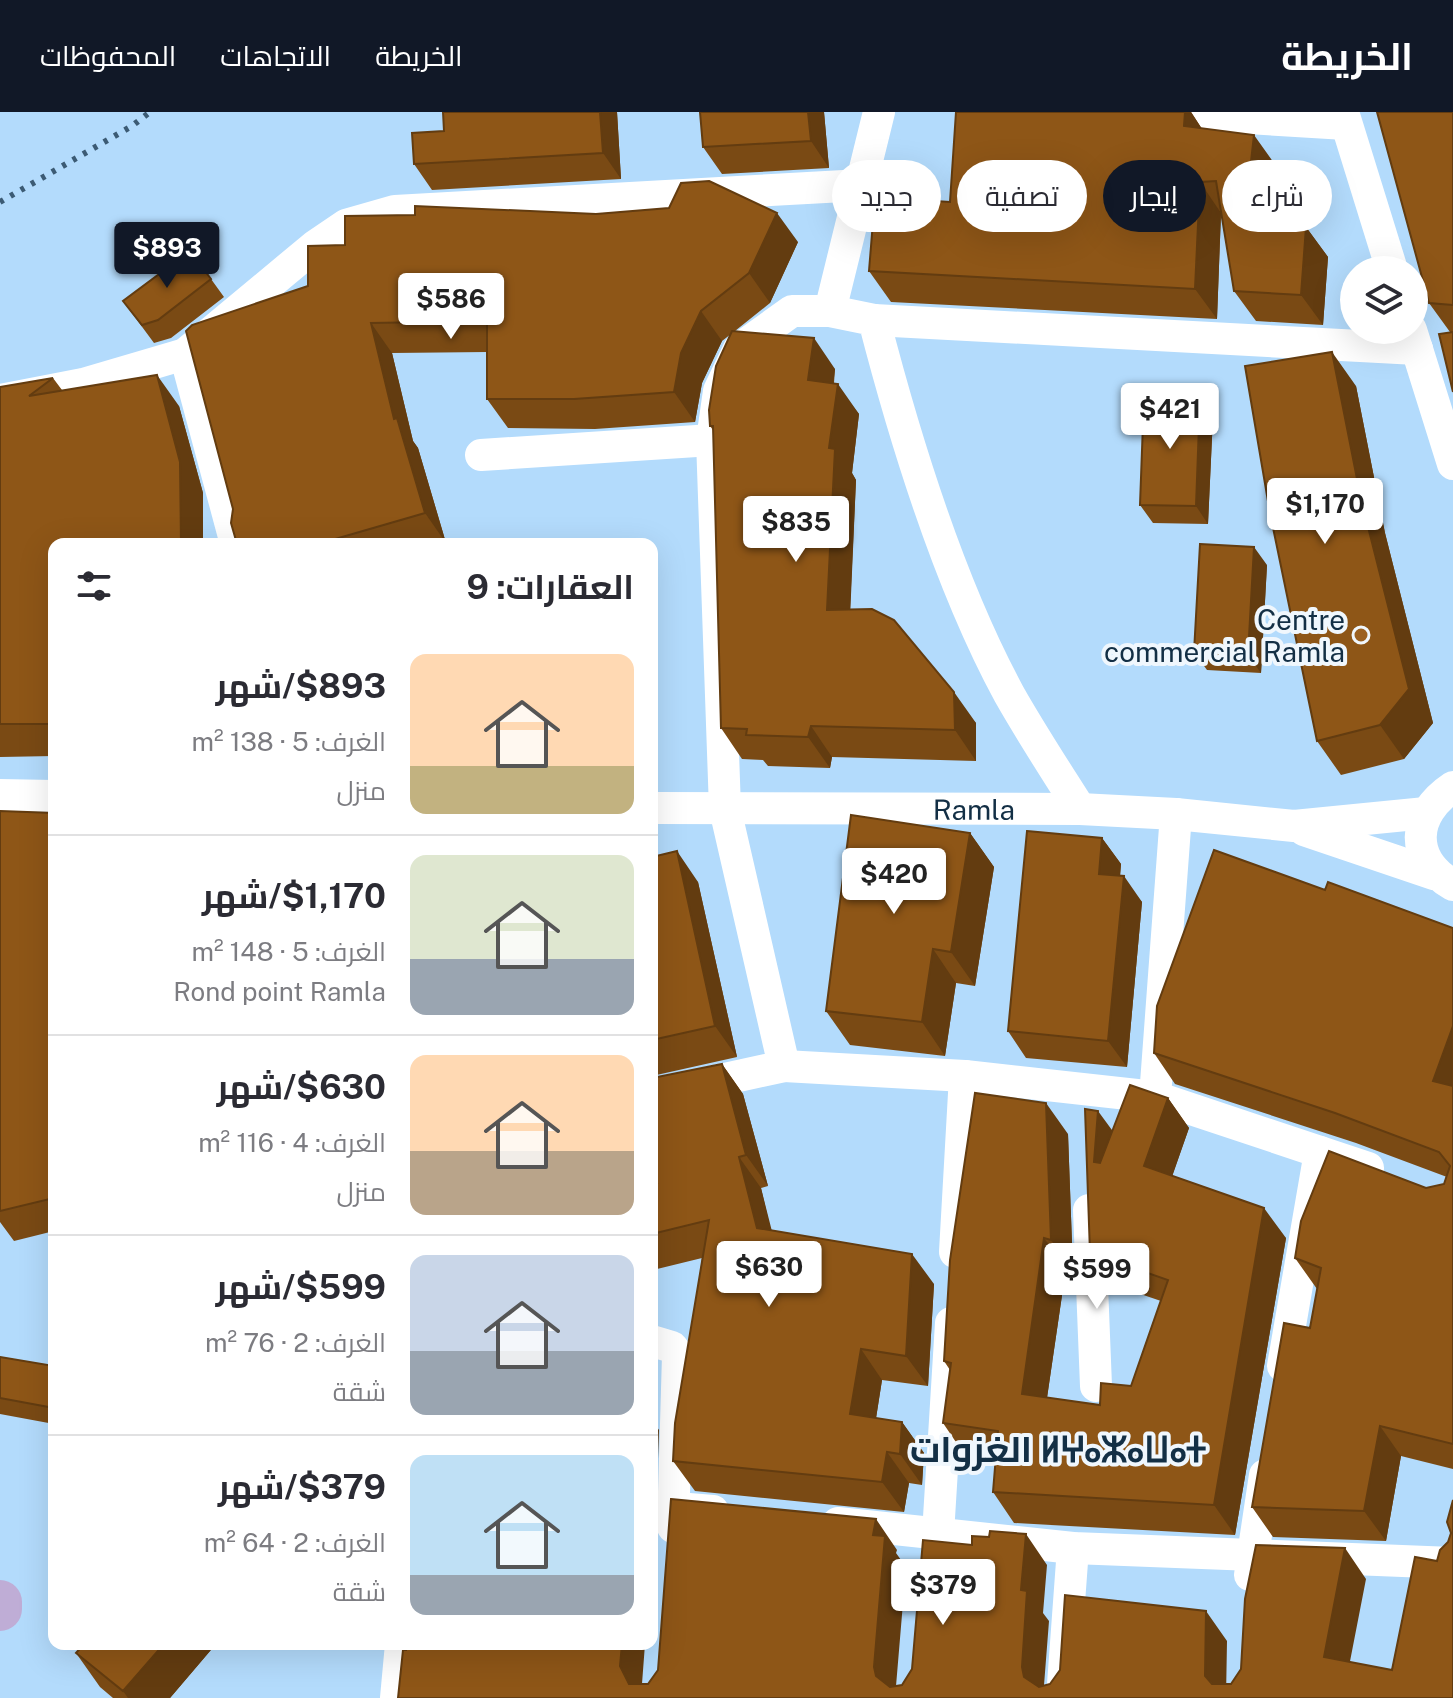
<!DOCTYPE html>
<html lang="ar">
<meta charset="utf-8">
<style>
:root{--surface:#fff;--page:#f2f2f3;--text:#2b2b33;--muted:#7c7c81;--line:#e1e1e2;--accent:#111827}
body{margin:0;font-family:"Public Sans",Cairo,"Noto Sans Tifinagh",sans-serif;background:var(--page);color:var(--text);direction:rtl;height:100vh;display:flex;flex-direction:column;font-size:30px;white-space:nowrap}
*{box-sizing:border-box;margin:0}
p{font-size:26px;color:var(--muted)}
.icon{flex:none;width:44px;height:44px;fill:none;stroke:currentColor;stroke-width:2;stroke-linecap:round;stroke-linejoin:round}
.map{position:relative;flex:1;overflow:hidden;direction:ltr}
.side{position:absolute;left:48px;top:426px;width:610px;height:1112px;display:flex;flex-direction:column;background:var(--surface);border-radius:16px;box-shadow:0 8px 32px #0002;direction:rtl}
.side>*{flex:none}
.banner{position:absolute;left:682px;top:48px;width:650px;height:72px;direction:rtl;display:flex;gap:16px}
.controls{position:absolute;left:1340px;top:144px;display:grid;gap:16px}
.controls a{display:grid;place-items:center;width:88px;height:88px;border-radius:50%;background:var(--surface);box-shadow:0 8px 32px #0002;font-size:40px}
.price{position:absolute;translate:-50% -68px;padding:0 18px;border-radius:8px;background:#fff;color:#222;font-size:26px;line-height:52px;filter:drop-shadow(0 2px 4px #0008)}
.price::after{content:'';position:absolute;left:50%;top:48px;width:24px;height:18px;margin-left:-12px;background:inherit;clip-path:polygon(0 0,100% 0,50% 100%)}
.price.selected{background:var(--accent);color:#fff}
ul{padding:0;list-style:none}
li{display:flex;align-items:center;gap:24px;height:200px;padding:0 24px}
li+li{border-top:2px solid var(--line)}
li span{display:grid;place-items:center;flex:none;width:224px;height:160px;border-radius:16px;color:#555}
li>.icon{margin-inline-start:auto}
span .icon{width:96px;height:96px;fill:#fffc;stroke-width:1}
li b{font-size:34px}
h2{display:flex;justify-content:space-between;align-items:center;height:96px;padding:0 24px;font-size:34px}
.pill{padding:0 28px;border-radius:36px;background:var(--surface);box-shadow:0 8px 32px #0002;font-size:28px;line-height:72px}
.pill.selected{background:var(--accent);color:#fff}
header{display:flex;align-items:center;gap:48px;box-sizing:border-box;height:112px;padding:0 40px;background:var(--accent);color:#fff}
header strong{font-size:38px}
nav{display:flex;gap:44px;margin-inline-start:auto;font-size:28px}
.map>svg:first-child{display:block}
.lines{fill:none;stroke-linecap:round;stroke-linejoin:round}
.minor{stroke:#fff;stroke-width:32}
.primary{stroke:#bfadd6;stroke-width:44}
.rail{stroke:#3c5b74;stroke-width:6;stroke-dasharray:4 8;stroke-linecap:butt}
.wall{fill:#7a4a14}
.shaded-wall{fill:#633c10}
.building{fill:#8e5617;stroke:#633c10;stroke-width:2}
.poi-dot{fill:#9c6121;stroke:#f0f7fd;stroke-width:3}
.labels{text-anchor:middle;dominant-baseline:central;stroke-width:8;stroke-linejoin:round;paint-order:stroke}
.poi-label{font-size:28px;fill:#132f45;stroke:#f0f7fd;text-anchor:end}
.street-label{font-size:28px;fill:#132f45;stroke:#f0f7fd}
.district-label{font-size:36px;font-weight:bold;fill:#132f45;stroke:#f0f7fd}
</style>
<header>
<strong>الخريطة</strong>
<nav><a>الخريطة</a><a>الاتجاهات</a><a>المحفوظات</a></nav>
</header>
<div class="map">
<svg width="1453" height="1586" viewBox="0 0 1453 1586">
<rect width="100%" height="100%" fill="#b3dbfc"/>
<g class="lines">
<!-- minor -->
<g class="minor">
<path d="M1149 0 1346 12"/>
<path d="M1343 0 1392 158"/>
<path d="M830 199 874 208C905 328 950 473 1009 582 1031 621 1056 659 1080 697"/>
<path d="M874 208 1417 237"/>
<path d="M1411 218 1453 352"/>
<path d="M185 242 236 432"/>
<path d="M0 288 83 272 185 242 315 134 346 113 395 99 862 73"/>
<path d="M481 343 712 328"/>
<path d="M1453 675C1411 703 1409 747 1453 773"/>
<path d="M0 683 54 684"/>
<path id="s1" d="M652 696 1080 697 1176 702 1294 714 1426 701"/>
<path d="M1176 702 1155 985 1368 1056"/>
<path d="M1304 718 1434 762"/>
<path d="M784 954 965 964 1155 985"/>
<path d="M652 983 784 954 725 697 712 328 719 279 739 237 792 199H830L879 0"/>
<path d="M1089 1098 1096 1274"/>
<path d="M955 1140 965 964"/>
<path d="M652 1229 672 1235 678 1243 673 1415"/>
<path d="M1283 1254 1320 1040"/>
<path d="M652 1394 713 1399"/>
<path d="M838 1411 1073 1436 1453 1451"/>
<path d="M938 1422 951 1211"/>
<path d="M1250 1463 1265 1363"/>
<path d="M396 1586 401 1532"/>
<path d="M1062 1586 1073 1436"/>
</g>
<!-- primary -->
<path class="primary" d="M0 1490V1497"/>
<!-- rail -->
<path class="rail" d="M0 90 132 14 150 0"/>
</g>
<!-- wall -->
<path class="wall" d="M617 0 621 67 432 78 414 52 444 19Z
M824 0 829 56 722 62 703 35Z
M1191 0 1202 17 1276 54 1269 112 1306 115 1328 145 1323 213 1256 209 1234 179 1221 101 1217 207 891 190 869 159 950 90Z
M1453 0V280L1450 220 1429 191Z
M798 130 770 191 735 219 835 257 834 271 859 302 852 361 856 368 850 497 976 611V649L832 645 830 656 768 654 763 648 742 647 721 616 713 318 710 314 731 222 722 229 702 271 695 310 595 317 508 316 487 287V240L392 241 413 329 418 336 446 431 442 432H237L233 397 186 219Z
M211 167 224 185 171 226 154 231 123 189Z
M53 266 62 278 179 294 203 381V432H54V644L0 645V275Z
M1356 274 1385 421 1433 611 1404 647 1341 663 1317 629Z
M1200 286 1213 304 1208 412 1153 411 1140 393Z
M1267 453 1261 561 1207 558 1194 540Z
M0 699 54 701V1119L14 1129 0 1110Z
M970 721 994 755 975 874 956 871 945 944 850 933 826 899Z
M1102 726 1121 752 1120 764 1142 790 1127 955 1026 946 1008 919Z
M652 745 698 770 737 945 652 964Z
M1325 778 1453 816V1357L1401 1344 1386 1429 1273 1425 1252 1395 1310 1216 1317 1177 1295 1146 1426 1076 1444 1072 1447 1065 1356 1031 1175 972 1154 941Z
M722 952 743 982 768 1074 761 1076 771 1119 934 1172 928 1274 882 1268 876 1306 902 1310 924 1341 922 1373 909 1371 904 1400 695 1379 673 1349 702 1146 653 1158 657 1185 652 1186V1072L657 1071Z
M1168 986 1189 1016 1172 1064 1286 1126 1235 1423 1014 1411 993 1380 996 1347 964 1342 943 1311 950 1258 944 1249 1068 1022 1073 1159 1066 1156 1047 1286 1100 1293 1131 1274 1161 1189 1111 1172 1090 1141 1112 1018Z
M0 1245 54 1254V1312L0 1302Z
M84 1532H216L170 1586H113L100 1575 76 1541Z"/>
<!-- shaded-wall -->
<path class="shaded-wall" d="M600 0H617L621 67 603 41Z
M808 0H824L829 56 811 29Z
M1185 0H1191L1206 23 1184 14Z
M1254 23 1276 54 1265 141 1244 111Z
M1200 70 1221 101 1217 207 1195 177Z
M777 101 798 130 770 191 749 161Z
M1306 115 1328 145 1323 213 1301 183Z
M701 199 722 229 702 271 695 310 674 280 681 241Z
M371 211 392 241 413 329 418 336 446 431 425 401 394 307Z
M814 226 835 257 830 299 808 268Z
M1332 240 1356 274 1385 421 1433 611 1404 647 1380 613 1361 387Z
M157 263 179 294 203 381V432H181Z
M838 272 859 302 852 361 856 368 849 529 827 498 829 336Z
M1200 286 1213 304 1208 412 1196 394Z
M1254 435 1267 453 1261 561 1248 543Z
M954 580 976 611V649L955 618Z
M811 614 832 645 830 656 808 625Z
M970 721 994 755 975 874 951 840Z
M1102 726 1121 752 1118 788 1099 762Z
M677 739 698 770 737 945 715 914Z
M1124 764 1142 790 1127 955 1108 929Z
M933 837 956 871 945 944 922 910Z
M1453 914V998L1433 969Z
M722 952 743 982 768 1074 746 1043Z
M1168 986 1189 1016 1165 1085 1144 1054Z
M1046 991 1068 1022 1073 1159 1051 1128Z
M1098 999 1120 1029 1115 1080 1094 1050Z
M739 1045 761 1076 779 1147 757 1116Z
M1264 1096 1286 1126 1235 1423 1214 1393Z
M1044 1126 1066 1156 1043 1313 1022 1282Z
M912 1142 934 1172 928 1274 906 1244Z
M652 1157 653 1158 657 1185 652 1177Z
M861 1237 882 1268 872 1332 850 1302Z
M652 1308 659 1318 657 1375 652 1369Z
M902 1310 924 1341 922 1373 900 1342Z
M1380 1314 1401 1344 1386 1429 1364 1399Z
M887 1340 909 1371 904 1400 882 1370Z
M876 1407 897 1438 896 1441 906 1455 895 1586 876 1564 874 1555 873 1423Z
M652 1410 654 1413 652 1445Z
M1026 1422 1047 1453 1043 1501 1049 1509 1043 1586 1024 1565 1022 1555 1021 1478Z
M1345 1436 1366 1467 1345 1575 1324 1545Z
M1206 1499 1227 1529 1226 1586 1205 1564Z
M164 1532H216L170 1586H128L123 1579Z
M622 1532H645L641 1585 629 1572 620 1554Z"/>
<!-- building -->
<path class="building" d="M443 0H600L603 41 414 52 412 21 444 19Z
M700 0H808L811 29 703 35Z
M956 0H1185L1184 14 1254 23 1244 111 1306 115 1301 183 1234 179 1216 69 1200 70 1195 177 869 159 875 85 950 90Z
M1377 0H1453V193L1429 191Z
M709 69 777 101 749 161 701 199 681 241 674 280 574 287H487V209L371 211 394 307 397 306 425 401 318 432H237L231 411 233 397 186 219 192 213 308 174V134L345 133V104L415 103V94L596 102 669 96 681 71Z
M190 139 211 167 158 208 142 213 123 189Z
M732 219 814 226 808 268 838 272 829 336 835 337 827 498 872 497 894 508 954 580 955 618 811 614 808 625 746 623 747 617 721 616 713 314H710L709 298 716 254Z
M1453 220V280L1439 222Z
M1332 240 1361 387 1409 577 1380 613 1317 629 1270 401 1245 254Z
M157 263 180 350 181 432H54V612H0V275L53 266 29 284Z
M1144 284 1200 286 1196 394 1140 393Z
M1200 432 1254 435 1248 543 1194 540Z
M0 699 54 701V1086L0 1099Z
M851 703 970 721 951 840 933 837 922 910 826 899Z
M1027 719 1102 726 1099 762 1124 764 1108 929 1008 919Z
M1214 738 1325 778 1328 770 1453 816V914L1433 969 1453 974V1332L1380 1314 1364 1399 1252 1395 1284 1211 1310 1216 1321 1156 1295 1146 1301 1109 1329 1039 1426 1076 1444 1072 1450 1054 1439 1040 1335 1001 1154 941 1157 894Z
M677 739 715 914 652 928V745Z
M722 952 746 1043 739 1045 757 1116 912 1142 906 1244 861 1237 850 1302 902 1310 900 1342 887 1340 882 1370 673 1349 675 1311 709 1108 652 1122V1072L657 1071 652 1052V966Z
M1130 973 1168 986 1144 1054 1264 1096 1214 1393 993 1380 998 1319 943 1311 951 1251 944 1249 950 1148 975 981 1046 991 1051 1128 1044 1126 1022 1282 1100 1293 1101 1271 1131 1274 1168 1168 1090 1141 1085 997 1098 999 1094 1050 1100 1051Z
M0 1245 54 1254V1296L0 1286Z
M671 1387 876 1407 873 1423 885 1424 874 1555 876 1564 890 1575 902 1573 912 1557 923 1428 972 1433V1424L989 1425 990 1419 1026 1422 1021 1478 1027 1479 1022 1555 1024 1565 1039 1575 1050 1572 1060 1558 1065 1483 1206 1499 1205 1564 1212 1572H1231L1241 1557 1245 1487 1256 1433 1345 1436 1324 1545 1392 1558 1415 1445 1437 1449 1440 1438 1448 1430 1451 1421 1447 1410 1453 1388V1586H398L403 1538H406L407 1532H622L620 1554 629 1572H648L658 1558Z
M84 1532H164L123 1579 76 1541Z"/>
<!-- markers -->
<circle class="poi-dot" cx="1361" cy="523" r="8"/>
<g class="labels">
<!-- poi labels -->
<g class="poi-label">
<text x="1345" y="507">Centre<tspan x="1345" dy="32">commercial Ramla</tspan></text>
</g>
<!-- street labels -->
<g class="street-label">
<text stroke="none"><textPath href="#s1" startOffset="322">Ramla</textPath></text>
</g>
<!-- district labels -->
<g class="district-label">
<text x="1058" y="1337">الغزوات ⵍⵖⴰⵣⴰⵡⴰⵜ</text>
</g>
</g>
</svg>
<div class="controls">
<a><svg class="icon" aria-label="layers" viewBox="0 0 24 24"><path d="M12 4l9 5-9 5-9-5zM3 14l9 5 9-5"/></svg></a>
</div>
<b class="price selected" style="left:167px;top:178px">$893</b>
<b class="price" style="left:451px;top:229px">$586</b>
<b class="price" style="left:1170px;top:339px">$421</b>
<b class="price" style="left:1325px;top:434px">$1,170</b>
<b class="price" style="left:796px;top:452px">$835</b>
<b class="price" style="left:894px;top:804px">$420</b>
<b class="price" style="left:769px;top:1197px">$630</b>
<b class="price" style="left:1097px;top:1199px">$599</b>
<b class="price" style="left:943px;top:1515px">$379</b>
<div class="banner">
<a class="pill">شراء</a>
<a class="pill selected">إيجار</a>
<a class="pill">تصفية</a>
<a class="pill">جديد</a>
</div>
<section class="side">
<h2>العقارات: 9<svg class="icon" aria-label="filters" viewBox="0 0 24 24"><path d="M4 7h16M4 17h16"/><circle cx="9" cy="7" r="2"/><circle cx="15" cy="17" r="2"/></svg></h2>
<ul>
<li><span style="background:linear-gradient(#ffd9b3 70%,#c2b280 0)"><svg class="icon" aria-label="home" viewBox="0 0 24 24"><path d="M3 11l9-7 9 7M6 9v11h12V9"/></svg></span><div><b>$893/شهر</b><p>الغرف: 5 · 138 m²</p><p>منزل</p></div></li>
<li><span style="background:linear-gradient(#dfe7d0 65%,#9aa5b1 0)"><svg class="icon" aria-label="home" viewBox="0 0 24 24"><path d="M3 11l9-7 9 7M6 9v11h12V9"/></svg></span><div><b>$1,170/شهر</b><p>الغرف: 5 · 148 m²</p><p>Rond point Ramla</p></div></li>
<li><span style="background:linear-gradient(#ffd9b3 60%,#b9a48a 0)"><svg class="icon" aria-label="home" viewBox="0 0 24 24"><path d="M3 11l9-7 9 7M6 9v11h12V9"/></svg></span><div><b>$630/شهر</b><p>الغرف: 4 · 116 m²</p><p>منزل</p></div></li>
<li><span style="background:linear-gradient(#c9d6e8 60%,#9aa5b1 0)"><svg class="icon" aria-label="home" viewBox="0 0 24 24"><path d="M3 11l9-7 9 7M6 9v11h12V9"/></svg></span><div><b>$599/شهر</b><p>الغرف: 2 · 76 m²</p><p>شقة</p></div></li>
<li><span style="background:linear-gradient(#bfe0f5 75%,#9aa5b1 0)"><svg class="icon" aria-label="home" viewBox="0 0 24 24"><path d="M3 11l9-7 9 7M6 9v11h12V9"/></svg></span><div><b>$379/شهر</b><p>الغرف: 2 · 64 m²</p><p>شقة</p></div></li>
</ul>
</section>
</div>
